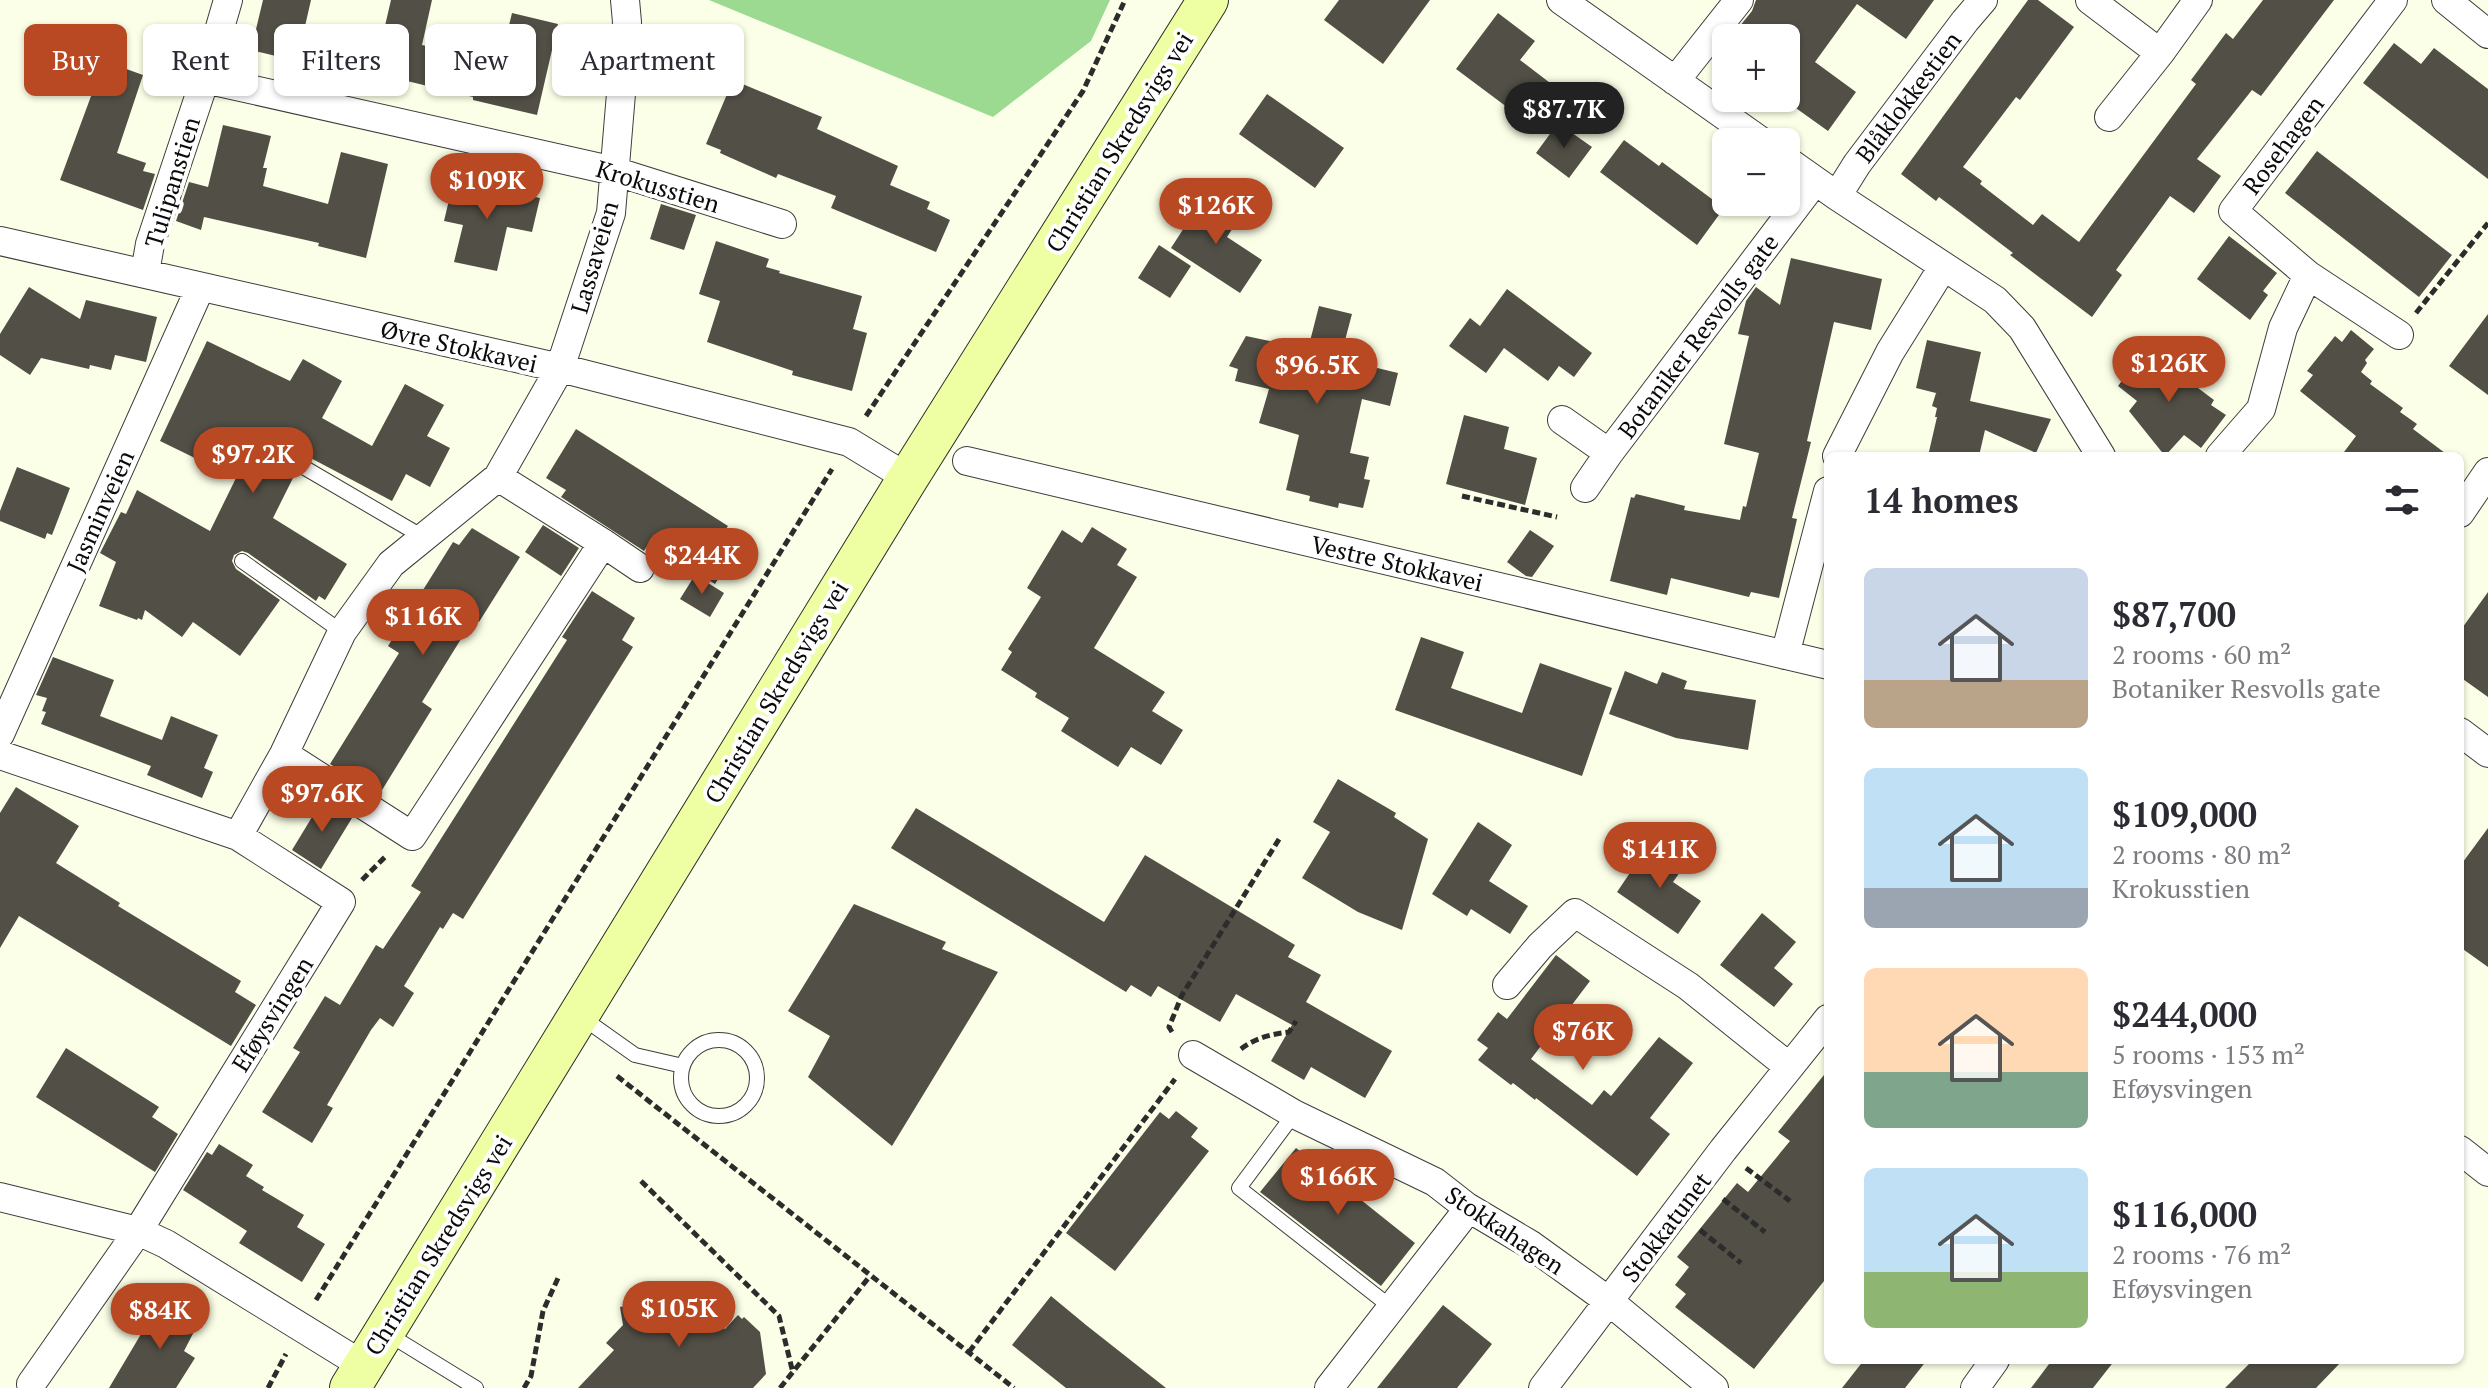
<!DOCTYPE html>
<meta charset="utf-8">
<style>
:root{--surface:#fff;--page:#f2f2f3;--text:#2b2b33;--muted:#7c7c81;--accent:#b94923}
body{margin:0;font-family:"PT Serif",serif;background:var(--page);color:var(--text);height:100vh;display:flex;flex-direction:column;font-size:30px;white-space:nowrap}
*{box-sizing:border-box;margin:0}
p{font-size:26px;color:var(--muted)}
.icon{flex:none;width:44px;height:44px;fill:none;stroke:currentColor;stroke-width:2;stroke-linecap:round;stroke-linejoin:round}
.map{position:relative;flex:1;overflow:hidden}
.panel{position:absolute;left:1824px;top:452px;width:640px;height:912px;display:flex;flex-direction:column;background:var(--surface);border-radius:12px;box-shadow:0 2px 6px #0004}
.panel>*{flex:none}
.hud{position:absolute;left:24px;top:24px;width:760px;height:72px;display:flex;gap:16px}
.fabs{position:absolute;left:1712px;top:24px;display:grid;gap:16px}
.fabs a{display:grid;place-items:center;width:88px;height:88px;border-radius:12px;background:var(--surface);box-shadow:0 2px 6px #0004;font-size:40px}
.price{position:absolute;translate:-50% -68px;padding:0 18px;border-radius:28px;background:var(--accent);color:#fff;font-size:26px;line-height:52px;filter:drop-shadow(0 2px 4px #0008)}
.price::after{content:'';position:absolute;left:50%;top:48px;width:24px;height:18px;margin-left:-12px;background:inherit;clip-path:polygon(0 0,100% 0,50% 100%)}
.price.on{background:#222;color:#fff}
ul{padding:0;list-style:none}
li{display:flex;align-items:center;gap:24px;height:200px;padding:0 40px}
li span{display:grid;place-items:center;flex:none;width:224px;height:160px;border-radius:12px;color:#555}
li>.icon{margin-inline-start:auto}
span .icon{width:96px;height:96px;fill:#fffc;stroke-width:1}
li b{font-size:34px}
h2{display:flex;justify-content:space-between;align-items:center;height:96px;padding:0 40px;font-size:34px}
.chip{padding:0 28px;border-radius:12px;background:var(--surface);box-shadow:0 2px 6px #0004;font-size:28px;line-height:72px}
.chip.on{background:var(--accent);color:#fff}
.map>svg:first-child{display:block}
.forest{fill:#9cd991}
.building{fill:#524f46}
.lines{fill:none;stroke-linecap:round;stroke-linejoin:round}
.lane-casing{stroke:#3d3d3d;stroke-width:16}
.street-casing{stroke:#3d3d3d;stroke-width:30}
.secondary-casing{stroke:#2c2c2c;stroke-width:42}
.path{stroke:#2c2c2c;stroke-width:5;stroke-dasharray:8 4;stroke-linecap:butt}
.lane{stroke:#fff;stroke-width:14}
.street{stroke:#fff;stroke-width:28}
.secondary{stroke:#edffa2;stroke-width:40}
.labels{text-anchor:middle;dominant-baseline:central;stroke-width:8;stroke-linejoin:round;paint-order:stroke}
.street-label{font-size:24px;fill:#0a0a0a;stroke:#fff}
</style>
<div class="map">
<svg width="2488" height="1388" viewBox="0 0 2488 1388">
<rect width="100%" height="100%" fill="#fcffe7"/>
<!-- forest -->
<path class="forest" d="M709 0H1110L1091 41 993 117Z"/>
<!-- building -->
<path class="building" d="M263 0H311L297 61 251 50Z
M391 0H432L422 45 500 62 512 13 558 24 537 115 473 100V97L374 73Z
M1339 0H1430L1383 64 1324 20Z
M1756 0H1934L1906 39 1857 4 1815 62 1856 92 1828 131 1786 101V38H1755L1739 27 1752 11Z
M2028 0H2038L2074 27 2020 100 2016 97 1963 167 1982 181 1980 184 2033 225 2042 214 2079 242 2196 84 2191 80 2226 33 2233 39 2263 0H2334L2261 96 2252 90 2197 159 2221 176 2194 213 2170 196 2116 270 2122 275 2092 317 2010 255 2013 253 1959 212 1939 197 1936 201 1901 174Z
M1498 13 1535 41 1520 60 1558 89 1531 125 1456 69Z
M2394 43 2421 64 2434 48 2488 89V179L2363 83Z
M104 61 143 75 117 153 146 163 143 171 155 174 143 210 60 180Z
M733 80 822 117 817 129 898 166 890 185 930 202 927 209 950 220 936 252 831 208 836 196 778 174 776 178 720 153 721 150 706 144Z
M1267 94 1344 148 1315 188 1239 134Z
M1558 123 1592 147 1569 178 1536 153Z
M223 125 271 136 263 168H267L263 186 328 204 341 152 388 164 366 258 318 246 319 243 204 217 201 230 176 221 189 182 208 187Z
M1624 140 1659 166 1662 162 1724 208 1697 245 1600 172Z
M2317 151 2452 255 2419 297 2285 193Z
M454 179 540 198 532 232 507 227 497 271 454 262 463 225 444 221Z
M1204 197 1238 220 1227 237 1262 260 1240 293 1171 248Z
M661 204 696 215 684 250 650 239Z
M2229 236 2277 273 2263 291 2268 295 2250 320 2197 279Z
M716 241 769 259 766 267 780 271 779 273 862 296 853 329 867 333 852 391 792 375 793 371 707 342 720 301 699 294Z
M1159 245 1191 266 1170 298 1138 278Z
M1791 258 1882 279 1871 330 1834 322 1807 441 1811 442 1792 518 1797 519 1779 598 1751 592 1749 597 1671 578 1667 595 1610 581 1631 497 1634 498 1636 494 1685 506 1684 510 1740 520 1743 506 1746 507 1759 453 1724 444 1749 336 1738 334 1746 301 1756 287 1780 305Z
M29 287 80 319 86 300 157 317 146 362 115 355 111 370 90 365 89 369 41 358 30 375 0 355V334Z
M1507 289 1592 353 1574 377 1559 366 1548 381 1504 348 1486 373 1449 346 1470 318 1480 326Z
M1319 306 1352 314 1340 359 1398 373 1390 406 1362 399 1350 453 1369 457 1364 479 1370 480 1363 508 1339 503 1338 508 1309 501 1310 496 1286 490 1299 435 1259 423 1269 389 1235 381 1238 369 1229 366 1246 336 1308 349Z
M2488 314V395L2449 366Z
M2351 330 2374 349 2365 360 2367 363 2361 372 2372 381 2370 384 2403 408 2400 412 2417 424 2413 429 2449 456H2341L2356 436 2300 391 2313 375 2307 371 2335 336 2342 342Z
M1927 340 1981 352 1970 401 2051 419 2036 453 1985 430 1979 456H1928L1937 417H1935L1937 408 1932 406 1936 393 1940 394 1916 388Z
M207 341 290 381 303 359 342 381 322 418 372 446 405 384 444 405 427 436 450 448 430 487 406 474 392 501 286 445 275 446 271 453 273 460 295 474 273 518 347 564 325 600 319 596 316 601 248 553 242 551 234 555 232 561 236 569 280 600 240 656 193 622 182 637 145 610 142 620 138 618 137 620 99 606 116 562 100 553 121 512 126 514 137 490 210 531 236 478 160 441Z
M2146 349 2214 400 2211 405 2226 415 2201 448 2184 435 2165 456 2129 411 2137 401 2118 386Z
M1464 415 1509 427 1504 449 1537 458 1525 505 1446 484Z
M576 429 728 526 721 536 739 547 715 584 649 543 644 551 561 497 566 490 546 478Z
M17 467 70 488 52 535 47 533 45 539 0 521V511Z
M543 525 579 548 561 576 525 552Z
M1092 527 1127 549 1117 565 1137 577 1094 648 1165 692 1152 711 1183 730 1161 765 1131 747 1118 767 1061 731 1069 718 1035 697 1037 693 1001 670 1012 652 1008 649 1041 597 1027 588 1062 530 1082 543Z
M472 528 520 557 479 622 474 618 422 702 432 709 379 795 330 764 399 653 388 646 453 542 459 545Z
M1530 530 1554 546 1532 577 1526 576 1507 562Z
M695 575 724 593 710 617 680 599Z
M592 591 635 618 622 640 633 647 463 919 453 913 443 929 440 927 404 986 414 993 393 1027 380 1018 371 1030 327 1105 333 1108 312 1143 262 1112 300 1052 293 1048 325 996 340 1005 376 945 383 949 421 892 411 886 567 640 562 637Z
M2488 592V697L2460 677V631Z
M1421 637 1464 652 1451 688 1522 713 1540 663 1612 688 1582 776 1395 710Z
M53 657 114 680 100 716 162 740 171 716 218 735 204 768 213 772 202 798 147 775 151 766 41 724 46 712 42 711 47 698 36 695Z
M1625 671 1657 684 1662 672 1687 681 1684 689 1756 700 1748 750 1676 738 1609 714Z
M1338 779 1396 813 1394 817 1428 839 1402 930 1358 912 1302 878 1330 832 1313 822Z
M16 787 79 826 56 863 120 903 118 906 241 981 235 992 256 1005 231 1046 19 916 0 948V813Z
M323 799 352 818 321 869 292 850Z
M916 808 1104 922 1145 855 1295 945 1288 957 1321 975 1306 1002 1392 1051 1365 1098 1311 1067 1304 1080 1271 1061 1292 1025 1236 994 1220 1022 1158 986 1151 997 1131 985 1126 992 891 848Z
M1478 822 1512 845 1489 881 1528 906 1510 934 1471 909 1467 916 1432 894Z
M2488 828V967L2460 947V866Z
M1654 844 1685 865 1673 882 1701 901 1678 934 1617 892 1640 858 1643 860Z
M854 904 946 942 942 949 998 972 892 1146 808 1077 830 1036 788 1011Z
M1762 913 1796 942 1774 968 1793 984 1774 1007 1720 965Z
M1556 955 1590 981 1531 1059 1592 1105 1604 1090 1611 1096 1659 1037 1693 1063 1650 1118 1670 1134 1637 1176 1536 1098 1535 1100 1513 1083 1511 1085 1478 1060 1488 1048 1477 1040 1498 1012 1507 1019Z
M66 1048 159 1107 152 1117 178 1134 155 1172 36 1097Z
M1828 1070V1276L1754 1369 1675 1307 1686 1294 1675 1285 1689 1267 1677 1257 1737 1183 1748 1192 1790 1141 1778 1132Z
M1176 1111 1198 1128 1191 1137 1209 1151 1115 1271 1066 1233 1160 1112 1169 1119Z
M219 1144 253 1165 246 1176 264 1187 262 1190 304 1215 297 1227 325 1244 302 1282 239 1243 247 1231 183 1190 207 1152 212 1155Z
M1296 1148 1415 1243 1381 1286 1260 1192Z
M686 1293 725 1329 738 1315 742 1319 744 1317 760 1332 766 1374 753 1388H578L614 1350 606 1343 623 1325 620 1307 644 1302 652 1294Z
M1051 1296 1086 1325 1166 1388H1066L1012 1345Z
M163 1297 200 1320 184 1351 195 1358 176 1388H109Z
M1443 1305 1492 1344 1457 1388H1377Z
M1864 1360H1927L1905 1388H1842Z
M2052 1360H2115L2093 1388H2031Z
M2253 1360H2343L2316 1388H2225Z"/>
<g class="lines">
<!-- lane casing -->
<g class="lane-casing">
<path id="lane" d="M281 454 423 537
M242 561 342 632
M580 1016 635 1055 683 1066
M681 1078a38 38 0 1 1 76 0a38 38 0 1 1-76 0Z
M1294 1114 1239 1188 1392 1308
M388 1334 476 1388"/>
</g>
<!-- street casing -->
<g class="street-casing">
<path id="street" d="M1561 0 1762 142
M2090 0 2160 53
M2393 0 2233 211 2308 275 2399 335
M2446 0 2488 34
M205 79 614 171 782 224
M1675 81 1739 0
M2109 117 2160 53 2198 0
M1786 160 1837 196 1995 300 2022 328 2101 456
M1837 196 1857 164 1965 21 1983 0
M0 241 560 368 849 442 908 478
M145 273 150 244 205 79 228 0
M1562 420 1609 453
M1837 456 1890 352 1943 267
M2220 456 2261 409 2283 328 2308 275
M967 461 1828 665
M498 477 603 543 640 568
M1585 488 1609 453 1815 181
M2460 513 2488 472
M1785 655 1828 491
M2460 732 2488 753
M0 734 200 288
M284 754 412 836 603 543
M0 755 238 836 284 754 342 632 391 564 498 477 560 368 611 213 627 22 625 0
M1507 985 1540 946 1575 913 1688 986 1788 1066
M1193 1055 1294 1114 1435 1182 1467 1207 1531 1245 1610 1302 1714 1388
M2460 1150 2488 1172
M0 1197 138 1231 166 1244 364 1366
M31 1384 138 1231 341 902 238 836
M1329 1388 1462 1217 1467 1207
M1543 1388 1723 1150 1828 1019
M1975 1388 1995 1360"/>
</g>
<!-- secondary casing -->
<g class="secondary-casing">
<path id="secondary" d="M350 1388 908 478 1208 0"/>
</g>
<!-- path -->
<path class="path" d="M2416 313 2488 223
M866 416 1083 91 1125 0
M1462 496 1557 517
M362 880 386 856
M1172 1032 1169 1027 1182 995 1281 836
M1241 1049C1255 1038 1272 1034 1289 1032L1296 1021
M617 1076 1014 1388
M1746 1168 1790 1201
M641 1181 779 1316 793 1373
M1723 1199 1765 1232
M1700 1230 1741 1263
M316 1300 832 469
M969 1352 1175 1079
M268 1388 286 1354
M524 1388 531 1376 543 1311 559 1276
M780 1388 870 1276"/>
<!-- lane -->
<use href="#lane" class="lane"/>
<!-- street -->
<use href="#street" class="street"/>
<!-- secondary -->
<use href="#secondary" class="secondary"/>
</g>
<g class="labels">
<!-- street labels -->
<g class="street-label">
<text transform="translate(1908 97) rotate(-53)">Blåklokkestien</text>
<text transform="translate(1119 142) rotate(-58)">Christian Skredsvigs vei</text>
<text transform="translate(2283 145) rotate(-53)">Rosehagen</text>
<text transform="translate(172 182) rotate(-73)">Tulipanstien</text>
<text transform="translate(658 186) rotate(17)">Krokusstien</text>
<text transform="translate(594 257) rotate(-74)">Lassaveien</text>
<text transform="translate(1698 336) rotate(-53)">Botaniker Resvolls gate</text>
<text transform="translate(459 346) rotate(13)">Øvre Stokkavei</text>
<text transform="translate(100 511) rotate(-66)">Jasminveien</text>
<text transform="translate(1397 563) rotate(13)">Vestre Stokkavei</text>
<text transform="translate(776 692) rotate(-59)">Christian Skredsvigs vei</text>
<text transform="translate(272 1014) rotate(-58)">Eføysvingen</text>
<text transform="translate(1666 1227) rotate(-53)">Stokkatunet</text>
<text transform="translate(1505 1230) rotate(34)">Stokkahagen</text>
<text transform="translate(438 1245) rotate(-58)">Christian Skredsvigs vei</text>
</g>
</g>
</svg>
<div class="fabs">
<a>+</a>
<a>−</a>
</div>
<b class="price on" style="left:1564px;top:150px">$87.7K</b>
<b class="price" style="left:487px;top:221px">$109K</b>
<b class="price" style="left:1216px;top:246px">$126K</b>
<b class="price" style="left:2169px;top:404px">$126K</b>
<b class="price" style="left:1317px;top:406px">$96.5K</b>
<b class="price" style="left:253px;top:495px">$97.2K</b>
<b class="price" style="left:702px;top:596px">$244K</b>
<b class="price" style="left:423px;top:657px">$116K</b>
<b class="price" style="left:322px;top:834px">$97.6K</b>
<b class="price" style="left:1660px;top:890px">$141K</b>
<b class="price" style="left:1583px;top:1072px">$76K</b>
<b class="price" style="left:1338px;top:1217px">$166K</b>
<b class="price" style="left:679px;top:1349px">$105K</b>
<b class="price" style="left:160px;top:1351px">$84K</b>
<div class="hud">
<a class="chip on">Buy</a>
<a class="chip">Rent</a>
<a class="chip">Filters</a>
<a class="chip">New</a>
<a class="chip">Apartment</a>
</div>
<section class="panel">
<h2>14 homes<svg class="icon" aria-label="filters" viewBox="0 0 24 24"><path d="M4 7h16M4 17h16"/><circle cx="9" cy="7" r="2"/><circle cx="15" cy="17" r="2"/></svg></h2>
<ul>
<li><span style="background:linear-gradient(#c9d6e8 70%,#b9a48a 0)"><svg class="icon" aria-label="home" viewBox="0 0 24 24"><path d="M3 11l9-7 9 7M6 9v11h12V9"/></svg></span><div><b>$87,700</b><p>2 rooms · 60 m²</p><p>Botaniker Resvolls gate</p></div></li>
<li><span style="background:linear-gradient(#bfe0f5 75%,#9aa5b1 0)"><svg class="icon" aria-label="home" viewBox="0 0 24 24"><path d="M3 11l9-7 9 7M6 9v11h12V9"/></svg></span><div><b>$109,000</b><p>2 rooms · 80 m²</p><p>Krokusstien</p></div></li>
<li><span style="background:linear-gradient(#ffd9b3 65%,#7fa58c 0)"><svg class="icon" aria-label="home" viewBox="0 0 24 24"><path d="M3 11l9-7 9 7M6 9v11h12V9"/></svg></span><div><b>$244,000</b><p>5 rooms · 153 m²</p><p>Eføysvingen</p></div></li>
<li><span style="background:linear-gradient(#bfe0f5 65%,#8fb573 0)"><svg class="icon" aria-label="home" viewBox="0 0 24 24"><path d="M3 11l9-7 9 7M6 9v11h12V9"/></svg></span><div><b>$116,000</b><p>2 rooms · 76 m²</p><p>Eføysvingen</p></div></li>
</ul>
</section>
</div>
